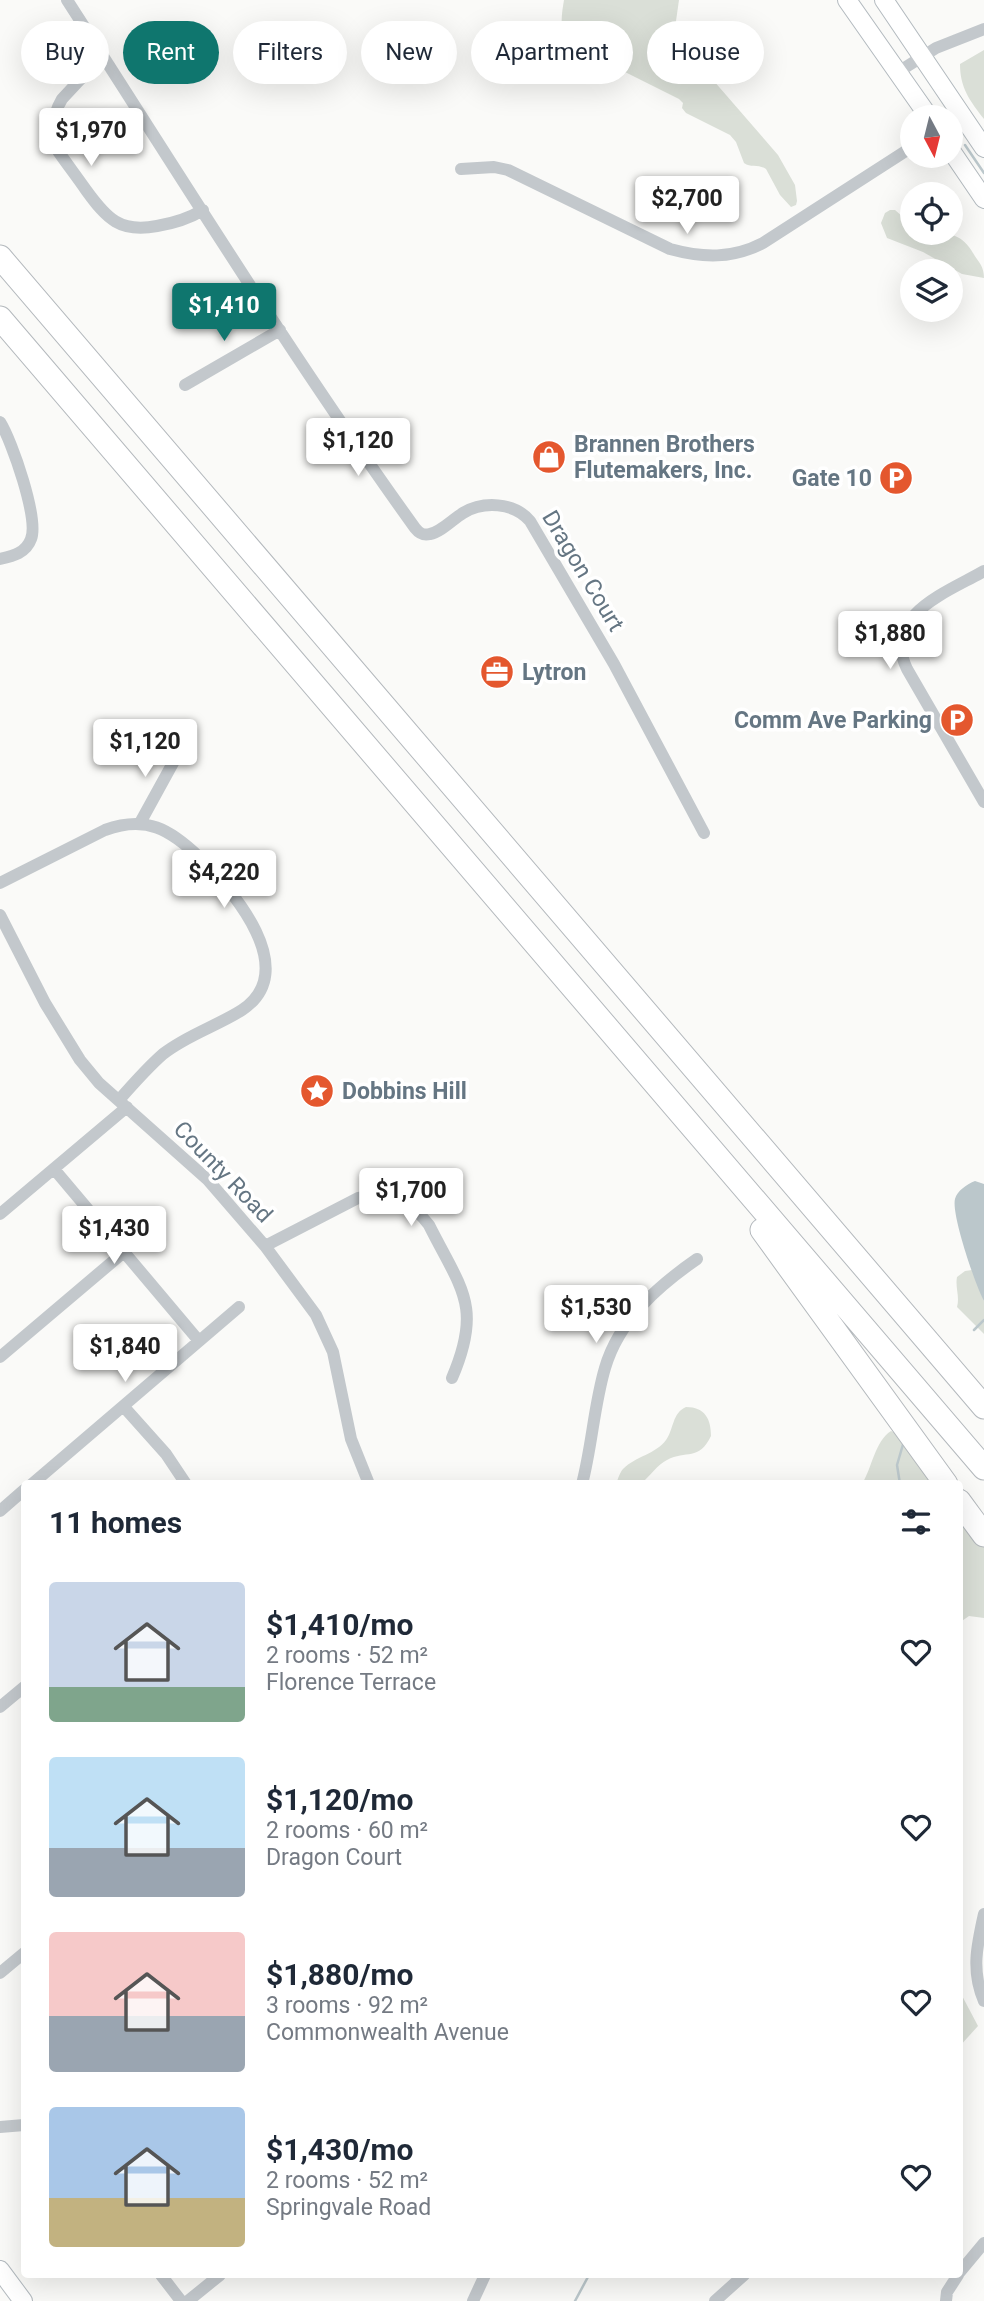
<!DOCTYPE html>
<meta charset="utf-8">
<style>
:root{--surface:#fff;--page:#f2f2f3;--text:#1f2937;--muted:#747a83;--accent:#0f766e}
body{margin:0;font-family:Roboto,sans-serif;background:var(--page);color:var(--text);height:100vh;display:flex;flex-direction:column;font-size:26px;white-space:nowrap}
*{box-sizing:border-box;margin:0}
p{font-size:23px;color:var(--muted)}
.icon{flex:none;width:38px;height:38px;fill:none;stroke:currentColor;stroke-width:2;stroke-linecap:round;stroke-linejoin:round}
.map{position:relative;flex:1;overflow:hidden}
.panel{position:absolute;left:21px;top:1480px;width:942px;height:798px;display:flex;flex-direction:column;background:var(--surface);border-radius:7px;box-shadow:0 7px 28px #0002}
.panel>*{flex:none}
.guide{position:absolute;left:21px;top:21px;width:943px;height:63px;display:flex;gap:14px}
.needle{width:46px;rotate:173deg}
.buttons{position:absolute;left:900px;top:105px;display:grid;gap:14px}
.buttons a{display:grid;place-items:center;width:63px;height:63px;border-radius:50%;background:var(--surface);box-shadow:0 7px 28px #0002;font-size:35px}
.price{position:absolute;translate:-50% -60px;padding:0 16px;border-radius:7px;background:#fff;color:#222;font-size:23px;line-height:46px;filter:drop-shadow(0 2px 4px #0008)}
.price::after{content:'';position:absolute;left:50%;top:42px;width:21px;height:16px;margin-left:-10px;background:inherit;clip-path:polygon(0 0,100% 0,50% 100%)}
.price.current{background:var(--accent);color:#fff}
ul{padding:0;list-style:none}
li{display:flex;align-items:center;gap:21px;height:175px;padding:0 28px}
li span{display:grid;place-items:center;flex:none;width:196px;height:140px;border-radius:7px;color:#555}
li>.icon{margin-inline-start:auto}
span .icon{width:84px;height:84px;fill:#fffc;stroke-width:1}
li b{font-size:30px}
h2{display:flex;justify-content:space-between;align-items:center;height:84px;padding:0 28px;font-size:30px}
.tag{padding:0 24px;border-radius:32px;background:var(--surface);box-shadow:0 7px 28px #0002;font-size:24px;line-height:63px}
.tag.current{background:var(--accent);color:#fff}
.map>svg:first-child{display:block}
.green{fill:#dadfd7}
.water{fill:#bbc7cb}
.lines{fill:none;stroke-linecap:round;stroke-linejoin:round}
.stream{stroke:#bbc7cb;stroke-width:2.5}
.secondary-casing{stroke:#b3babf;stroke-width:20}
.highway-casing{stroke:#b4b9bd;stroke-width:25}
.street{stroke:#c3c8cc;stroke-width:12}
.secondary{stroke:#fff;stroke-width:18}
.highway{stroke:#fff;stroke-width:23}
.labels{text-anchor:middle;dominant-baseline:central;stroke-width:7;stroke-linejoin:round;paint-order:stroke}
.poi-label{font-size:23px;font-weight:bold;fill:#657683;stroke:#fff;text-anchor:start}
.street-label{font-size:23px;fill:#657683;stroke:#fff}
</style>
<div class="map">
<svg width="984" height="2301" viewBox="0 0 984 2301">
<rect width="100%" height="100%" fill="#fafaf8"/>
<!-- green -->
<path class="green" d="M564 0H679L674 35 778 155 795 185 797 201 796 205 791 207 780 195 766 169C759 164 751 168 744 163L736 142 730 135 686 113 682 108 683 103 679 99 615 67C609 62 602 60 595 57 562 42 558 34 564 0Z
M984 50V119C970 101 960 88 960 64Z
M890 210H895L903 217H912V233C937 233 959 228 973 253 979 263 984 266 984 278L962 274 923 252 887 238 881 223 885 213Z
M972 1270 984 1301V1334L957 1307C960 1296 955 1288 957 1277L965 1271Z
M686 1407C705 1407 711 1419 711 1436 699 1461 686 1450 667 1460 658 1464 649 1477 641 1484H616C618 1479 620 1472 623 1469 636 1456 656 1454 666 1440 674 1429 672 1413 686 1407Z
M891 1431 898 1434 943 1484H862C872 1468 875 1441 891 1431Z
M959 1504 984 1533V1618L969 1616 959 1623Z
M959 1990 978 2026 959 2047Z"/>
<!-- water -->
<path class="water" d="M975 1181 984 1184V1301C976 1287 951 1214 955 1199 957 1191 967 1184 975 1181Z"/>
<g class="lines">
<!-- stream -->
<path class="stream" d="M965 145 984 173
M974 1330 984 1320
M900 1484 897 1465 904 1441
M575 2301 589 2275"/>
<!-- secondary casing -->
<g class="secondary-casing">
<path id="secondary" d="M847 0 929 117
M884 0 984 148
M950 149 984 199
M0 2270 23 2301"/>
</g>
<!-- highway casing -->
<g class="highway-casing">
<path id="highway" d="M0 257 984 1407
M0 318 984 1468
M762 1230 946 1484
M959 1501 984 1535"/>
</g>
<!-- street -->
<path class="street" d="M67 0C181 177 292 357 415 528 419 533 423 536 430 534 441 532 453 519 463 513 483 501 514 502 530 521L614 664 704 833
M103 55 62 99C52 116 50 132 58 151 67 164 77 177 86 190 107 219 120 233 157 226 175 223 188 219 203 210
M898 72 936 48 984 29
M950 123 962 115
M461 169 494 167 508 170 670 249C703 258 732 259 763 243L912 147
M185 385 280 330
M0 422C12 441 39 519 31 539 26 553 13 556 0 559
M984 571C948 592 881 615 907 669L984 802
M140 823 179 752
M0 883 105 830C146 815 170 829 200 858 233 891 302 970 242 1010 217 1026 187 1035 163 1054 147 1068 133 1084 119 1100
M0 915 45 1003 80 1060 99 1083 208 1180 265 1246 316 1315 333 1352 351 1439 369 1484
M54 1169 199 1341
M0 1214 127 1107
M265 1246 358 1198C387 1190 411 1201 429 1225 461 1289 483 1306 452 1378
M0 1357 124 1252
M124 1407 166 1454 186 1484
M32 1484 239 1307
M582 1484C592 1446 594 1405 605 1368 619 1320 658 1286 697 1259
M0 1511 24 1490
M0 1707 24 1687
M984 1914C977 1945 971 1971 984 2001
M0 1973 24 1953
M0 2127 24 2125
M959 2273 984 2243
M161 2275 181 2301
M188 2301 220 2275
M473 2301 485 2275
M715 2301 744 2275
M946 2301 947 2292 958 2275"/>
<!-- secondary -->
<use href="#secondary" class="secondary"/>
<!-- highway -->
<use href="#highway" class="highway"/>
</g>
<!-- icons -->
<defs>
<g id="shop-disc" transform="scale(1.75)"><circle r="9.5" fill="#e4572e" stroke="#fff"/><path d="M-5-2.5h2.3a2.7 3.5 0 0 1 5.4 0H5L5.5 6h-11ZM-1.5-2.5h3a1.5 2.3 0 0 0-3 0Z" fill="#fff"/></g>
<g id="parking-disc" transform="scale(1.75)"><circle r="9.5" fill="#e4572e" stroke="#fff"/><path d="M-3.5-5.5H1a3.5 3.5 0 0 1 0 7H-1V5.5H-3.5ZM-1-3.4V-.6H.8a1.4 1.4 0 0 0 0-2.8Z" fill="#fff"/></g>
<g id="office-disc" transform="scale(1.75)"><circle r="9.5" fill="#e4572e" stroke="#fff"/><path d="M-6-3h4V-5.5h4V-3h4V5H-6ZM-1-4.5V-3h2v-1.5ZM-6 0V1H6V0Z" fill="#fff"/></g>
<g id="sight-disc" transform="scale(1.75)"><circle r="9.5" fill="#e4572e" stroke="#fff"/><path d="M0-6L1.8-2.2L6-1.7L2.9 1.2L3.7 5.4L0 3.3L-3.7 5.4L-2.9 1.2L-6-1.7L-1.8-2.2Z" fill="#fff"/></g>
</defs>
<g fill-rule="evenodd">
<use href="#shop-disc" x="549" y="457"/>
<use href="#parking-disc" x="896" y="478"/>
<use href="#office-disc" x="497" y="672"/>
<use href="#parking-disc" x="957" y="720"/>
<use href="#sight-disc" x="317" y="1091"/>
</g>
<g class="labels">
<!-- poi labels -->
<g class="poi-label">
<text x="574" y="444">Brannen Brothers<tspan x="574" dy="26">Flutemakers, Inc.</tspan></text>
<text x="872" y="478" text-anchor="end">Gate 10</text>
<text x="522" y="672">Lytron</text>
<text x="932" y="720" text-anchor="end">Comm Ave Parking</text>
<text x="342" y="1091">Dobbins Hill</text>
</g>
<!-- street labels -->
<g class="street-label">
<text transform="translate(583 571) rotate(59)">Dragon Court</text>
<text transform="translate(223 1172) rotate(46)">County Road</text>
</g>
</g>
</svg>
<div class="buttons">
<a><svg class="needle" viewBox="-14 -14 28 28"><path d="M0-13l5 13h-10z" fill="#e53935"/><path d="M0 13l5-13h-10z" fill="#747a83"/></svg></a>
<a><svg class="icon" aria-label="locate" viewBox="0 0 24 24"><circle cx="12" cy="12" r="6"/><path d="M12 2v4M12 18v4M2 12h4M18 12h4"/></svg></a>
<a><svg class="icon" aria-label="layers" viewBox="0 0 24 24"><path d="M12 4l9 5-9 5-9-5zM3 14l9 5 9-5"/></svg></a>
</div>
<b class="price" style="left:91px;top:168px">$1,970</b>
<b class="price" style="left:687px;top:236px">$2,700</b>
<b class="price current" style="left:224px;top:343px">$1,410</b>
<b class="price" style="left:358px;top:478px">$1,120</b>
<b class="price" style="left:890px;top:671px">$1,880</b>
<b class="price" style="left:145px;top:779px">$1,120</b>
<b class="price" style="left:224px;top:910px">$4,220</b>
<b class="price" style="left:411px;top:1228px">$1,700</b>
<b class="price" style="left:114px;top:1266px">$1,430</b>
<b class="price" style="left:596px;top:1345px">$1,530</b>
<b class="price" style="left:125px;top:1384px">$1,840</b>
<div class="guide">
<a class="tag">Buy</a>
<a class="tag current">Rent</a>
<a class="tag">Filters</a>
<a class="tag">New</a>
<a class="tag">Apartment</a>
<a class="tag">House</a>
</div>
<section class="panel">
<h2>11 homes<svg class="icon" aria-label="filters" viewBox="0 0 24 24"><path d="M4 7h16M4 17h16"/><circle cx="9" cy="7" r="2"/><circle cx="15" cy="17" r="2"/></svg></h2>
<ul>
<li><span style="background:linear-gradient(#c9d6e8 75%,#7fa58c 0)"><svg class="icon" aria-label="home" viewBox="0 0 24 24"><path d="M3 11l9-7 9 7M6 9v11h12V9"/></svg></span><div><b>$1,410/mo</b><p>2 rooms · 52 m²</p><p>Florence Terrace</p></div><svg class="icon" aria-label="heart" viewBox="0 0 24 24"><path d="M12 20l-8-8c-3-5 5-10 8-4 3-6 11-1 8 4z"/></svg></li>
<li><span style="background:linear-gradient(#bfe0f5 65%,#9aa5b1 0)"><svg class="icon" aria-label="home" viewBox="0 0 24 24"><path d="M3 11l9-7 9 7M6 9v11h12V9"/></svg></span><div><b>$1,120/mo</b><p>2 rooms · 60 m²</p><p>Dragon Court</p></div><svg class="icon" aria-label="heart" viewBox="0 0 24 24"><path d="M12 20l-8-8c-3-5 5-10 8-4 3-6 11-1 8 4z"/></svg></li>
<li><span style="background:linear-gradient(#f6c9c9 60%,#9aa5b1 0)"><svg class="icon" aria-label="home" viewBox="0 0 24 24"><path d="M3 11l9-7 9 7M6 9v11h12V9"/></svg></span><div><b>$1,880/mo</b><p>3 rooms · 92 m²</p><p>Commonwealth Avenue</p></div><svg class="icon" aria-label="heart" viewBox="0 0 24 24"><path d="M12 20l-8-8c-3-5 5-10 8-4 3-6 11-1 8 4z"/></svg></li>
<li><span style="background:linear-gradient(#a9c7e8 65%,#c2b280 0)"><svg class="icon" aria-label="home" viewBox="0 0 24 24"><path d="M3 11l9-7 9 7M6 9v11h12V9"/></svg></span><div><b>$1,430/mo</b><p>2 rooms · 52 m²</p><p>Springvale Road</p></div><svg class="icon" aria-label="heart" viewBox="0 0 24 24"><path d="M12 20l-8-8c-3-5 5-10 8-4 3-6 11-1 8 4z"/></svg></li>
</ul>
</section>
</div>
